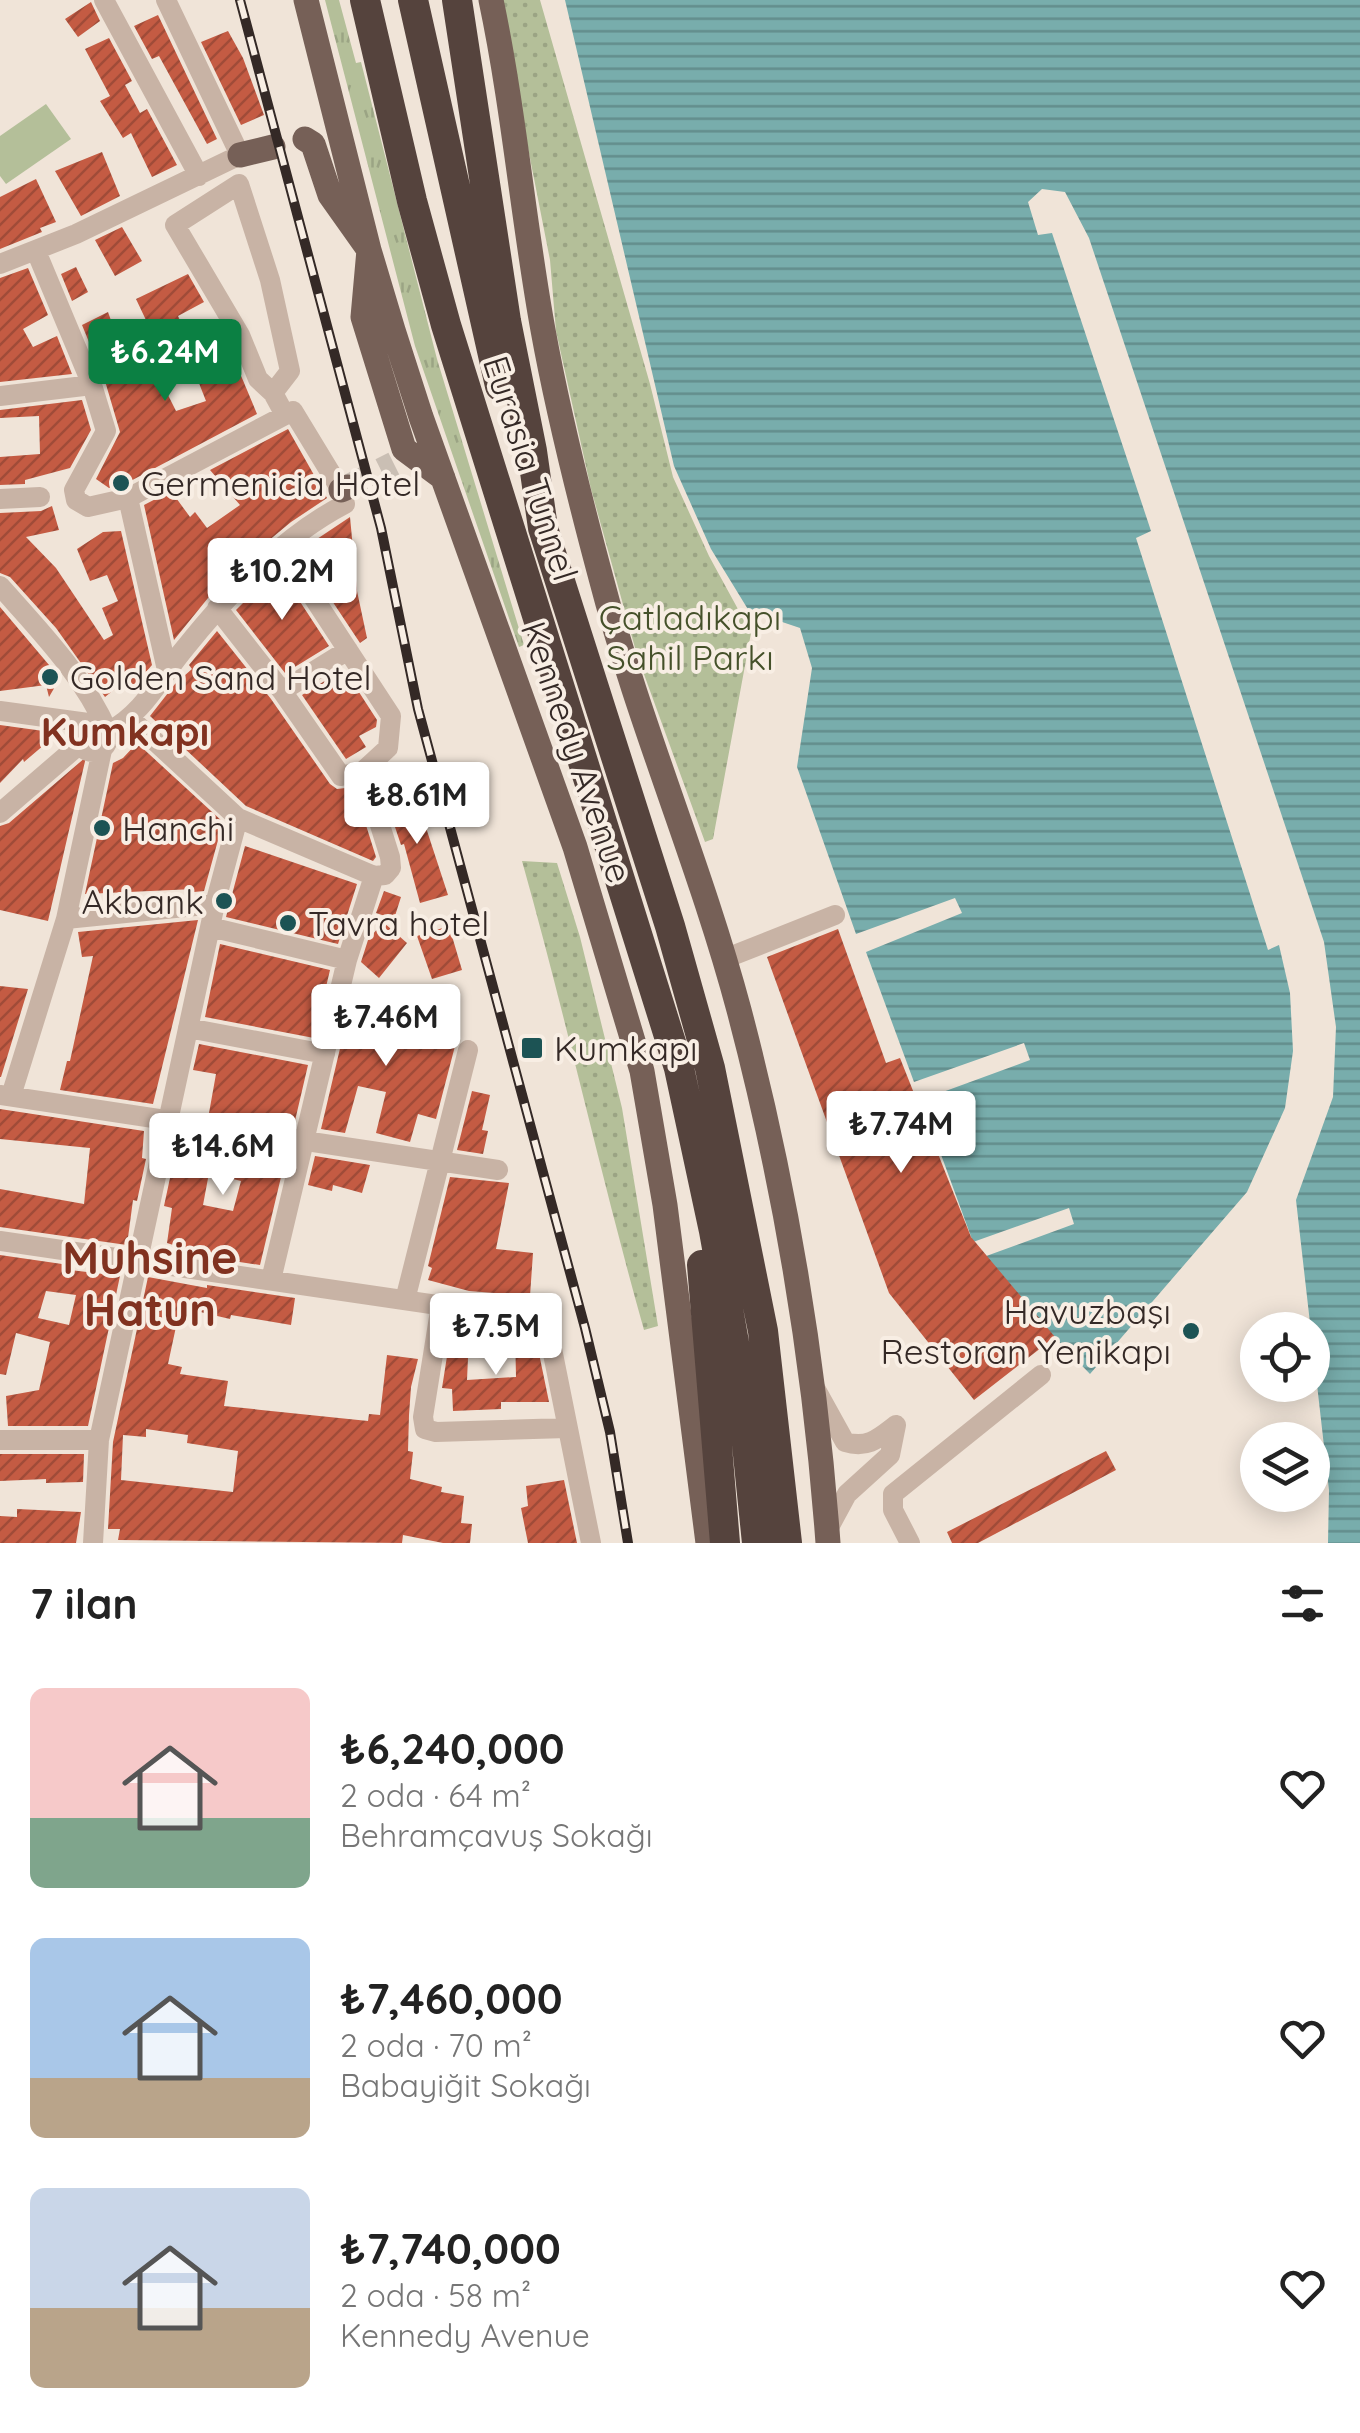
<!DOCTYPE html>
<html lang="tr">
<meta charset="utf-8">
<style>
:root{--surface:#fff;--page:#f2f2f2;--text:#222;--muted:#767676;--accent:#0b8043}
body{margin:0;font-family:Quicksand,sans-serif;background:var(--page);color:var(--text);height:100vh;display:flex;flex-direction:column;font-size:38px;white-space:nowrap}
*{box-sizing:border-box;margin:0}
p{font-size:32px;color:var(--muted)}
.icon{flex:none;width:55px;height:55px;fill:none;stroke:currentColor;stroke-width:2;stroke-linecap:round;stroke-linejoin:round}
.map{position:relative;height:1543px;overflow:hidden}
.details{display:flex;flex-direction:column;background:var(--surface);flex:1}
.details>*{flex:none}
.buttons{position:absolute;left:1240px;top:1312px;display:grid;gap:20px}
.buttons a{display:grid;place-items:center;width:90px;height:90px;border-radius:50%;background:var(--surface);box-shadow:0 5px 25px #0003;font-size:50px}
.price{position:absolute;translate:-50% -85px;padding:0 22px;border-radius:10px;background:#fff;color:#222;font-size:32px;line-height:65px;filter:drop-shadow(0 2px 5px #0008)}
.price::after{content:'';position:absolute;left:50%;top:60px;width:30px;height:22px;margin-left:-15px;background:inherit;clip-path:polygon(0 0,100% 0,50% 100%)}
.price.on{background:var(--accent);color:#fff}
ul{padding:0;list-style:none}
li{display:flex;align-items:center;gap:30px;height:250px;padding:0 30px}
li span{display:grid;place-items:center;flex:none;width:280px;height:200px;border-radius:15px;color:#555}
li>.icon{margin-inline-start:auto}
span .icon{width:120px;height:120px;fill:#fffc;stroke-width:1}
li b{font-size:42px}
h2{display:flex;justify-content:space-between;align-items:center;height:120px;padding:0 30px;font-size:42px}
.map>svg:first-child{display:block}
.grass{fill:url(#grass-tufts)}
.park{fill:url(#park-dots)}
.garden{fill:#b4bf99}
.water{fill:url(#water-rules)}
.building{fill:url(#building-hatch);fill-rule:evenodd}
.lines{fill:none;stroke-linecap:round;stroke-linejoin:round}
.major-tunnel{stroke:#cabfb4;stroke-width:25;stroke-dasharray:25 12;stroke-linecap:butt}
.minor{stroke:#c8b3a5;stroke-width:20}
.major{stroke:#766057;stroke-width:25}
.highway{stroke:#55433d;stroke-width:30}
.rail-casing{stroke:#342926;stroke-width:10}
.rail{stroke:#f8eee4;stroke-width:6;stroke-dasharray:19;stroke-linecap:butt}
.poi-dot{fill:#1c5354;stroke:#f8eee4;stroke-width:4}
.labels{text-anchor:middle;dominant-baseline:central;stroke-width:8;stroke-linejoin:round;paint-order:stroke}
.street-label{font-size:35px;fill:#342926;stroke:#f8eee4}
.poi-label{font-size:35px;fill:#342926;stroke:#f8eee4;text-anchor:start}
.park-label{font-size:35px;fill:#45512a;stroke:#f8eee4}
.quarter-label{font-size:40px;font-weight:bold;fill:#813220;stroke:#f8eee4}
.district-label{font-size:45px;font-weight:bold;fill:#813220;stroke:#f8eee4}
</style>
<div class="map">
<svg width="1360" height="1543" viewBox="0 0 1360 1543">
<defs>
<pattern id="grass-tufts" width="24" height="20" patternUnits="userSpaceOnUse" patternTransform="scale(2.5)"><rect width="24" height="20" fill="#b4bf99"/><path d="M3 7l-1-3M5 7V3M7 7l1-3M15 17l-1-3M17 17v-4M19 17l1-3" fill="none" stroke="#9ba484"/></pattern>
<pattern id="park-dots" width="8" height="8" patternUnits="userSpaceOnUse" patternTransform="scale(2.5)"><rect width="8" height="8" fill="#b4bf99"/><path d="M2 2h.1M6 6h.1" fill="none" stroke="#9ba484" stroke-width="1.8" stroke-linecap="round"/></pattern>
<pattern id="water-rules" width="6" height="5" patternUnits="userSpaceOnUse" patternTransform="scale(2.5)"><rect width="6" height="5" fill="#78adac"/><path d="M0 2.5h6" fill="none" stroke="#638d8c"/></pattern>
<pattern id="building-hatch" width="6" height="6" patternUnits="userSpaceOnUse" patternTransform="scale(2.5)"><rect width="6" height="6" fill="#c45b43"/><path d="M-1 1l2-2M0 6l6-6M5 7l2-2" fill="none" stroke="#a04b38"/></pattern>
</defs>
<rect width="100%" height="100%" fill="#f0e4d8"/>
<!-- grass -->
<path class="grass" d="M325 0H339L356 63 361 62 437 359 524 645 519 647 415 346Z"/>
<!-- park -->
<path class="park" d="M499 0H540L650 384 673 477 709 556 751 633 713 839 705 842 637 655 591 489 556 331 550 260Z
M522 861 557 863 580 937 622 1108 658 1326 644 1330C600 1174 566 1017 522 861Z"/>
<!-- garden -->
<path class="garden" d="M46 104 71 139 6 184 0 176V136Z"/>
<!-- water -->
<path class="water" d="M565 0H1360V1543H1328L1329 1490 1296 1200 1333 1097 1336 1027 1324 942 1089 238 1065 192 1042 189 1028 202 1038 235 1052 233 1151 531 1136 538 1268 950 1279 945 1290 993 1293 1051 1285 1108 1247 1192 1090 1374 978 1259 1074 1224 1069 1208 973 1242 921 1100 1030 1060 1024 1043 914 1082 866 952 962 913 955 898 856 934 797 767 812 668 800 628 749 611 711 549 674 466Z"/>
<!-- building -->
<path class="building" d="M91 2 100 21 78 37 65 19Z
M158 15 217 139 207 144 159 56 152 59 134 26Z
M228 31 243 58 264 115 241 125 201 42Z
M109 38 132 81 125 85 140 113 147 109 177 165 152 177 131 133 123 138 100 101 110 96 85 49Z
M102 152 120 196 81 216 55 171Z
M36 179 56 222 40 228 42 232 0 249V197Z
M122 227 142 261 115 276 95 240Z
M76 267 88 292 72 301 61 274Z
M28 268 48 315 23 329 33 347 57 336 72 374 0 382V278Z
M188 274 204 302 178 316 190 342 162 354 136 299Z
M108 312 132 379 183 355 189 367 161 381 176 411 206 401 186 350 224 335 257 414 123 485 109 488 96 479 120 432 105 381 82 325Z
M82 400 91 430 70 468 25 480V484L0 485V457L40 454 39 416 0 418V410Z
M288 429 327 498 291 522 249 557 208 598 174 640 144 505 171 491 190 517 195 512 207 528 240 505 210 470Z
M52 506 59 530 26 537 56 568 104 640 113 635 102 608 118 601 107 575 90 581 77 549 103 532 121 531 152 665 133 687 126 680 105 697 56 628 10 577 0 573V513L41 511Z
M350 517 357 591 367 638 360 643 299 551Z
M278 568 329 646 285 673 236 610Z
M0 607 60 678 49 697 46 685 0 691Z
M217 631 271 699 330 784 337 789 354 787 376 857 373 861 246 806 150 716 175 684 192 669 189 665Z
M344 669 377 720 376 727 359 736 366 747 346 759 302 695Z
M0 725 58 733 24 762 23 759 0 783Z
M137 743 223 822 204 891 194 892V889L85 894 113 763 123 758Z
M86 757 48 921 0 910V826L9 823Z
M414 791 448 895 420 903 404 844 401 845 386 800Z
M245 846 357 884 338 944 226 917Z
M384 891 401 897 394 919 376 913Z
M198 920 153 1104 60 1090 67 1061H70L93 956 82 957 78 932Z
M383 922 407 943 379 978 361 962 368 940Z
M449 926 462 970 432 979 417 936Z
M838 929 886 1063 900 1058 971 1237 1055 1337 974 1400 889 1293 767 957Z
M220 944 330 970 314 1038 205 1017Z
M355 985 382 990 378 1014 418 1021 415 1039 455 1046 436 1119 418 1114 410 1142 376 1133 386 1092 358 1086 345 1133 321 1129Z
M0 986 28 989 1 1077H0Z
M199 1044 308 1065 294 1125 209 1113 216 1074 193 1070Z
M472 1091 490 1095 482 1130 488 1131 483 1154 457 1150Z
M0 1109 144 1131 142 1158 146 1159 137 1201 133 1200 127 1245 0 1227V1189L84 1204 90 1148 0 1139Z
M179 1136 287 1152 260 1265 213 1258 167 1243 172 1208 164 1206ZM209 1173 241 1181 233 1211 203 1205Z
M315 1156 370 1165 362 1193 333 1185 332 1191 308 1185Z
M450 1177 509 1183 496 1249 533 1253 530 1296 469 1291 428 1280 432 1268 428 1266Z
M0 1255 62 1264V1269L120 1276 88 1426H8L6 1396 39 1390 50 1342 16 1333 6 1375 0 1374ZM46 1291 76 1295 69 1325 38 1318Z
M148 1277 207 1288V1285L295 1298 291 1325 231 1315 230 1319 196 1311 194 1320 181 1317 180 1322H177L168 1364 182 1367 180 1374 228 1381 224 1406 368 1421 369 1414 380 1415 387 1355 418 1359 411 1387 409 1415 408 1451 413 1452 410 1479 442 1487 441 1492 464 1496 461 1523 472 1524 470 1543H443L403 1535 402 1543 118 1540 120 1529H108L113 1442ZM146 1429 188 1435 187 1443 238 1451 233 1492 121 1480 123 1435 146 1437Z
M515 1330 535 1334 549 1402H501V1409L453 1411 452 1389 442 1388 451 1331 462 1333 458 1357 468 1358 467 1380 516 1377Z
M1106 1451 1116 1470 978 1543H952L947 1532Z
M0 1454H84L83 1482 46 1483V1479L0 1481Z
M564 1480 577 1543H528L521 1508 528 1506 526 1486Z
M17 1509 81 1512 76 1543H0V1516L17 1517Z"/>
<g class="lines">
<!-- major-tunnel -->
<path class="major-tunnel" d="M348 487 394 464"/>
<!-- minor -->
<path class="minor" d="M104 0 199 176
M0 264 76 234 240 155 166 0
M273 393 290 371 270 280 239 184 175 225 240 335 258 379 273 393 285 415
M0 396 92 385
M128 498 167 670
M0 499 40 497
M0 586C40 631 84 676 108 732 144 713 159 679 185 648 229 593 282 537 345 504L341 490 293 411 128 498 88 507 76 500 74 490 106 431 92 385 36 251
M217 608 282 691 341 776 363 771 388 748 391 716 281 548
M282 691 348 650
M0 711 88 723
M132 720 238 818 374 876
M78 737a15 15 0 1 1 30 0a15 15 0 1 1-30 0Z
M363 771 390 857 391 868 385 875 374 876
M0 813 80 744
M66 919 215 904
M210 927 347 960
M724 959 835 915
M188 1028 325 1054
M0 1095 498 1170
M11 1096 66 919 102 750
M0 1241 533 1319 547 1324 591 1543
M271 1280 347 960 374 876
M405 1300 468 1050
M441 1305 423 1417 425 1429 436 1432 567 1428
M814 1386 845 1442C868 1449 879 1438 896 1425L890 1455 847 1494 827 1531
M0 1440H99
M93 1543 99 1440 215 904 238 818
M910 1543 893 1510V1494L1041 1375"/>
<!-- major -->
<path class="major" d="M306 0 369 250 393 330 421 417 575 847 642 1071 665 1205 708 1543
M491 0C514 109 523 220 543 330 558 413 579 496 601 578 639 724 700 864 739 1010 785 1184 815 1364 828 1543
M305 139 313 144 330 195 369 250 363 317 404 449 443 478
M240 155 273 147
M341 490 348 487"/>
<!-- highway -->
<path class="highway" d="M365 0 412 201 446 325 679 1068 714 1231 740 1376 757 1543
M413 0 500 386
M457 0 506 321 532 451 543 528 670 926 710 1068 763 1331 787 1543
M702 1265 725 1543"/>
<!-- rail casing -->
<g class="rail-casing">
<path id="rail" d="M240 0 381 528 418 709 585 1328 610 1432 628 1543"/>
</g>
<!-- rail -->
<use href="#rail" class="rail"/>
</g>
<!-- markers -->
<g class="poi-dot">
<circle cx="121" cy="483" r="10"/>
<circle cx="50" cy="677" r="10"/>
<circle cx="102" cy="828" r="10"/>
<circle cx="224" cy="901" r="10"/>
<circle cx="288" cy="923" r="10"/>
<rect x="520" y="1036" width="24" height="24" rx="5"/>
<circle cx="1191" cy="1331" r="10"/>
</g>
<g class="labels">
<!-- street labels -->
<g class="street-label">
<text transform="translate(531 468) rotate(72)">Eurasia Tunnel</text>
<text transform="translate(577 752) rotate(71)">Kennedy Avenue</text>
</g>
<!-- poi labels -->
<g class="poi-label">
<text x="141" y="483">Germenicia Hotel</text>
<text x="70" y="677">Golden Sand Hotel</text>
<text x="122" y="828">Hanchi</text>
<text x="204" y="901" text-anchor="end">Akbank</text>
<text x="308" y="923">Tavra hotel</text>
<text x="554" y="1048">Kumkapı</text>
<text x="1171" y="1311" text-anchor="end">Havuzbaşı<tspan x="1171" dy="40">Restoran Yenikapı</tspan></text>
</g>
<!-- park labels -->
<g class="park-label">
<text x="690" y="617">Çatladıkapı<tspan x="690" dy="40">Sahil Parkı</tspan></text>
</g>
<!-- quarter labels -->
<g class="quarter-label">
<text x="125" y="731">Kumkapı</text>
</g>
<!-- district labels -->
<g class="district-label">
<text x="150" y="1257">Muhsine<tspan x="150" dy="52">Hatun</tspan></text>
</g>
</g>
</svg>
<div class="buttons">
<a><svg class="icon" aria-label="locate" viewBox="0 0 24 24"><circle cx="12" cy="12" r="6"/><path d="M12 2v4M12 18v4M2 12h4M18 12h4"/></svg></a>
<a><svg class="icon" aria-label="layers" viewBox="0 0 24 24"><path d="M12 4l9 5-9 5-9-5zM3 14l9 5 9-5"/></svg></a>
</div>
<b class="price on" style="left:165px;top:404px">₺6.24M</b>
<b class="price" style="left:282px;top:623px">₺10.2M</b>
<b class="price" style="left:417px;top:847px">₺8.61M</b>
<b class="price" style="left:386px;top:1069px">₺7.46M</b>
<b class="price" style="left:901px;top:1176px">₺7.74M</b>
<b class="price" style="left:223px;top:1198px">₺14.6M</b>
<b class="price" style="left:496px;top:1378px">₺7.5M</b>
</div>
<section class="details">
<h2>7 ilan<svg class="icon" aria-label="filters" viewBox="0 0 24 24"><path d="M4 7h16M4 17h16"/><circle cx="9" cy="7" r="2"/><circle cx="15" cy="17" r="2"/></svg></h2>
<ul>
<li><span style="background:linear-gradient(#f6c9c9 65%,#7fa58c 0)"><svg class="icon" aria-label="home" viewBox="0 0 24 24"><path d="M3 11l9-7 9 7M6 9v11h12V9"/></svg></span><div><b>₺6,240,000</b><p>2 oda · 64 m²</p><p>Behramçavuş Sokağı</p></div><svg class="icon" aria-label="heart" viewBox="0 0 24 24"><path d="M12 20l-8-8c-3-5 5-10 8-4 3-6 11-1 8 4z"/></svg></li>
<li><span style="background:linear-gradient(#a9c7e8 70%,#b9a48a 0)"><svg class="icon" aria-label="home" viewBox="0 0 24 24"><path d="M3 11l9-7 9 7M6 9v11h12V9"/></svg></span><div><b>₺7,460,000</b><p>2 oda · 70 m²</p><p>Babayiğit Sokağı</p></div><svg class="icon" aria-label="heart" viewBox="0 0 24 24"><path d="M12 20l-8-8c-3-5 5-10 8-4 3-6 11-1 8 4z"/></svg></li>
<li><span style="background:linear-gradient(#c9d6e8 60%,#b9a48a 0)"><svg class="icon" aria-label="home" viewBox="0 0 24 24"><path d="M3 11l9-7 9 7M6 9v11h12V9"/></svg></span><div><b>₺7,740,000</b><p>2 oda · 58 m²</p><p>Kennedy Avenue</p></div><svg class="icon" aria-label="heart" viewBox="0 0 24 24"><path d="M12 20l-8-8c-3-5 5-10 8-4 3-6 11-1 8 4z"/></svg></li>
</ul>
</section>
